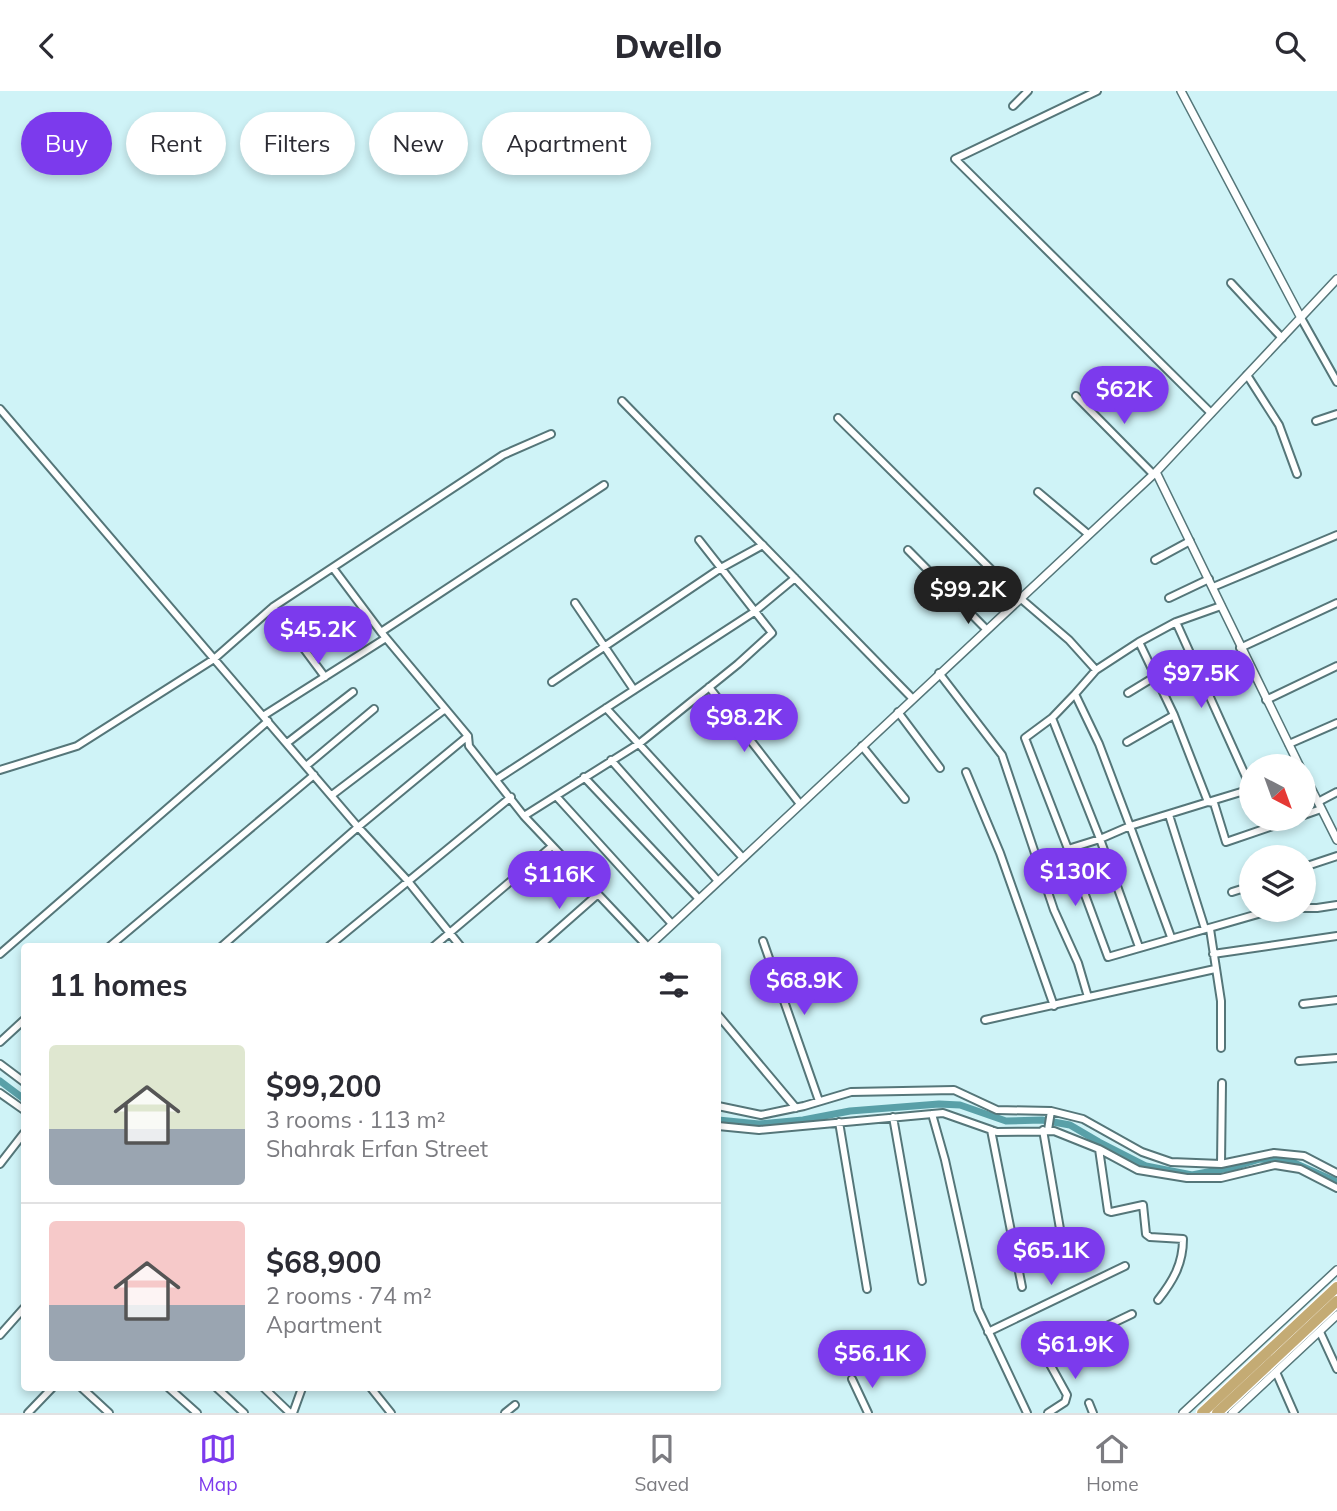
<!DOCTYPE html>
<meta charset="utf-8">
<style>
:root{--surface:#fff;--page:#f7f7f7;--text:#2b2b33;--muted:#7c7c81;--line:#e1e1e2;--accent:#7c3aed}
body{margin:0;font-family:Mulish,sans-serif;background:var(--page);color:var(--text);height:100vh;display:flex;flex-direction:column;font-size:26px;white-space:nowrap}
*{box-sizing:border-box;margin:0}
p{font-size:23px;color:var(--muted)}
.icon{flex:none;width:38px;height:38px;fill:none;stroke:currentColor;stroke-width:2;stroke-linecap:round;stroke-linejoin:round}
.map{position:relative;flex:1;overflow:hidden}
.side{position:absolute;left:21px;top:852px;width:700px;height:448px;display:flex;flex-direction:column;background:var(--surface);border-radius:7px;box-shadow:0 4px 10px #0003}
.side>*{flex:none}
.guide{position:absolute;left:21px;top:21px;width:700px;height:63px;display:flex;gap:14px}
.needle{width:46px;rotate:139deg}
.buttons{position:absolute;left:1239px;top:663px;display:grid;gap:14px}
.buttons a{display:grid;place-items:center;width:77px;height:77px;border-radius:50%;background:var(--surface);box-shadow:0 4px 10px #0003;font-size:35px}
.price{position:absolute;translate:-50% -60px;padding:0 16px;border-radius:24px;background:var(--accent);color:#fff;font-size:23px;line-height:46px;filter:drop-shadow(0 2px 4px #0008)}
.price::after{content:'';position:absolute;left:50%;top:42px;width:21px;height:16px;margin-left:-10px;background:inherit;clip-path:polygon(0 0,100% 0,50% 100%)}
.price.active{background:#222;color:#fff}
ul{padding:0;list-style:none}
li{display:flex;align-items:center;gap:21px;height:175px;padding:0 28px}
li+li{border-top:2px solid var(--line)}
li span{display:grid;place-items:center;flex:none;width:196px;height:140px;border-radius:7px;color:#555}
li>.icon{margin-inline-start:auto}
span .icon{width:84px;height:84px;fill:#fffc;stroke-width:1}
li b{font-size:30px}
h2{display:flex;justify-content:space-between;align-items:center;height:84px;padding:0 28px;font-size:30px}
.pill{padding:0 24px;border-radius:32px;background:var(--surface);box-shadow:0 4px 10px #0003;font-size:24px;line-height:63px}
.pill.active{background:var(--accent);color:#fff}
header{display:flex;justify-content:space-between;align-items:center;height:91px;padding:0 28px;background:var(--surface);font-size:32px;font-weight:800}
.tabs{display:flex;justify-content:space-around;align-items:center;height:98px;border-top:2px solid var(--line);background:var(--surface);font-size:19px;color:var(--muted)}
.tabs a{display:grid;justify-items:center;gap:4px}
.tabs .active{color:var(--accent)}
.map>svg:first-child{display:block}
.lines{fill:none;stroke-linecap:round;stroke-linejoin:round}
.canal{stroke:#59a0a8;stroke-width:7}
.minor-casing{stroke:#557679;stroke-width:10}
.tertiary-casing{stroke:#557679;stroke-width:10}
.trunk-casing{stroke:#fff;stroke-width:13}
.minor{stroke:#fff;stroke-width:6}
.tertiary{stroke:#fff;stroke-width:7}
.trunk{stroke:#c4ab74;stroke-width:10}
</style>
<header><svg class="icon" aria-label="back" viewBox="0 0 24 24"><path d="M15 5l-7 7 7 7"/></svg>Dwello<svg class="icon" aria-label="search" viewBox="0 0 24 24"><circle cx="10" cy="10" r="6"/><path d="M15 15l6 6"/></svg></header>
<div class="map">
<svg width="1337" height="1322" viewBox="0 0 1337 1322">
<rect width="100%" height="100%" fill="#cff3f7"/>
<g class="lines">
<!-- canal -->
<path class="canal" d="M0 990 24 1008
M718 1029 759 1033 803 1029 850 1020 939 1013 960 1014 1006 1030 1042 1029 1070 1034 1099 1051 1146 1075 1192 1084 1234 1076 1260 1068 1292 1071 1337 1091"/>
<!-- minor casing -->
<g class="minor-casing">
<path id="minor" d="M1097 0 955 68 1211 322
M1013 15 1028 0
M1231 192 1282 247
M1301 227 1337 291
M1247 284 1279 334 1297 383
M1076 305 1153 383
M622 310 912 607
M0 318 358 736 407 789 461 856
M838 327 1020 507 1069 549 1096 579
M1316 330 1337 323
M1038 401 1088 443
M908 459 986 538
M1155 469 1190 450
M333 477 381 541 468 645 469 655 524 725 648 856
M1213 496 1337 444
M1169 507 1209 488
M575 512 634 599
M1221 515 1176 531 1139 551 1174 624 1208 711 1251 698
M273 516 325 586
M1176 531 1251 697
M381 541 604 394
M1139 551 1096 579 1075 603 1099 653 1130 735 1208 711 1214 712 1226 751 1293 728
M1240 557 1337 512
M939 582 1002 664 1054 819 1078 872 1088 906
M552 591 721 477 763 454
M709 596 800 713
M1128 602 1156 585
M1075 603 1052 627 1100 748 1130 735 1171 846
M1266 609 1337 575
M606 617 743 767
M898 621 940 677
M263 625 386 547
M1052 627 1025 647 1068 758 1100 748 1139 856
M1127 651 1174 624
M287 652 353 601
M1289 653 1337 632
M862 655 905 708
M611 669 718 790
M306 675 374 618
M0 679 77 655 214 568 273 516 503 364 551 343
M966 681 1000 762 1054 915
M584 686 699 808
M497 688 754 521 795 487
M332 704 445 618
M556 705 672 833
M1318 711 1337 701
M1169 724 1205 838
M1304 724 1321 718
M524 725 640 652 738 573 772 542 699 449
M1068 758 1108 866 1272 819
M1304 776 1337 765
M1232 801 1251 795
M1304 817H1317L1337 814
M1210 838 1221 910V957
M763 850 819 1010
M109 856 314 684
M221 856 358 736 468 645
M328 856 511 706
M433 856 551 756
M538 856 597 804
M0 863 268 630
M1213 863 1337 845
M1303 913 1337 909
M718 924 796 1017
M985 929 1215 878
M0 951 24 929
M1299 970 1337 967
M0 973 24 991
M0 1002 24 1019
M718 1015 761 1024 804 1015 851 1001 954 999 997 1019 1051 1020 1083 1028 1142 1061 1171 1071 1221 1073 1274 1062 1304 1065 1337 1082
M932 1023 945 1069 978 1218 1027 1322
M893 1026 922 1190
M839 1031 867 1198
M718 1035 759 1039 943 1022 997 1041 1054 1040 1099 1058 1138 1079 1187 1087H1221L1275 1074 1300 1078 1337 1097
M991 1039 1022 1196
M1043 1039 1065 1167
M1048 1039 1051 1020
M1099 1058 1108 1120 1111 1121 1143 1114 1146 1143 1150 1146 1183 1148C1183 1173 1173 1190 1158 1209
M0 1073 24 1042
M1221 1073 1222 992
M988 1241 1125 1175
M1320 1241 1337 1278
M0 1244 24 1217
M1036 1248 1067 1304 1065 1311 1048 1322
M1044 1265 1132 1223
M1276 1281 1294 1322
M852 1288 868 1322
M82 1297 109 1322
M169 1297 197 1322
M217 1297 244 1322
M264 1297 290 1322
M371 1297 391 1322
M1089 1312 1093 1322
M28 1322 52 1297
M293 1322 302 1297
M505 1322 515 1314"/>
</g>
<!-- tertiary casing -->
<g class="tertiary-casing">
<path id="tertiary" d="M1181 0 1301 227
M1156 381 1300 676
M1304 683 1337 749
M648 856 1156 381 1337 188
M1183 1322 1337 1179
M1232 1322 1337 1224"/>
</g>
<!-- trunk casing -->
<g class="trunk-casing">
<path id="trunk" d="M1202 1322 1337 1196
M1217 1322 1337 1210"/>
</g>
<!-- minor -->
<use href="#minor" class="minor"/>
<!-- tertiary -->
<use href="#tertiary" class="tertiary"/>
<!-- trunk -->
<use href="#trunk" class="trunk"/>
</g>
</svg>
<div class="buttons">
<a><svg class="needle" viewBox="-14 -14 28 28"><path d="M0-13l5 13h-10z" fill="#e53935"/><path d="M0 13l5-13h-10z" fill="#7c7c81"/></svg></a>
<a><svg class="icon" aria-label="layers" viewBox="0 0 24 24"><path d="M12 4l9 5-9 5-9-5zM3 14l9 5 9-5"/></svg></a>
</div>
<b class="price" style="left:1124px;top:335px">$62K</b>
<b class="price active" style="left:968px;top:535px">$99.2K</b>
<b class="price" style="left:318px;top:575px">$45.2K</b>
<b class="price" style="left:1201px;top:619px">$97.5K</b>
<b class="price" style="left:744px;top:663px">$98.2K</b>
<b class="price" style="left:1075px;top:817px">$130K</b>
<b class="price" style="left:559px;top:820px">$116K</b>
<b class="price" style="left:804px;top:926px">$68.9K</b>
<b class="price" style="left:1051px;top:1196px">$65.1K</b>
<b class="price" style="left:1075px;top:1290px">$61.9K</b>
<b class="price" style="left:872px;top:1299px">$56.1K</b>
<div class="guide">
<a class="pill active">Buy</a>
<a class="pill">Rent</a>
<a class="pill">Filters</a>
<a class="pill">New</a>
<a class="pill">Apartment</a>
</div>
<section class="side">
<h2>11 homes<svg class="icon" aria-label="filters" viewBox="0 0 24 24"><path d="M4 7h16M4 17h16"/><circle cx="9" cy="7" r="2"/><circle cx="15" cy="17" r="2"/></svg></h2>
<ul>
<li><span style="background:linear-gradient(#dfe7d0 60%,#9aa5b1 0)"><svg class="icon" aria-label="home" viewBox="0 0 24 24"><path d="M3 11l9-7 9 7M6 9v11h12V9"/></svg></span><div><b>$99,200</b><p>3 rooms · 113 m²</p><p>Shahrak Erfan Street</p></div></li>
<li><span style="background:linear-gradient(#f6c9c9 60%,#9aa5b1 0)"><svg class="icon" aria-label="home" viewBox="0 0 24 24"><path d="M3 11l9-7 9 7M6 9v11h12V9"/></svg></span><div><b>$68,900</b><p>2 rooms · 74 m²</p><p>Apartment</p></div></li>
</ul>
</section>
</div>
<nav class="tabs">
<a class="active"><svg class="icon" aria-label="map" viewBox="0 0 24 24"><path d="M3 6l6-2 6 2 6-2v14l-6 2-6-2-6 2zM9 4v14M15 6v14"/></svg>Map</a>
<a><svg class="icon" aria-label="saved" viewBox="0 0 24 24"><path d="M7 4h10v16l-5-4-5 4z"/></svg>Saved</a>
<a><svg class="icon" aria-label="home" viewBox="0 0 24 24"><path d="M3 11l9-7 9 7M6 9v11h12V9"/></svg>Home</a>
</nav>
